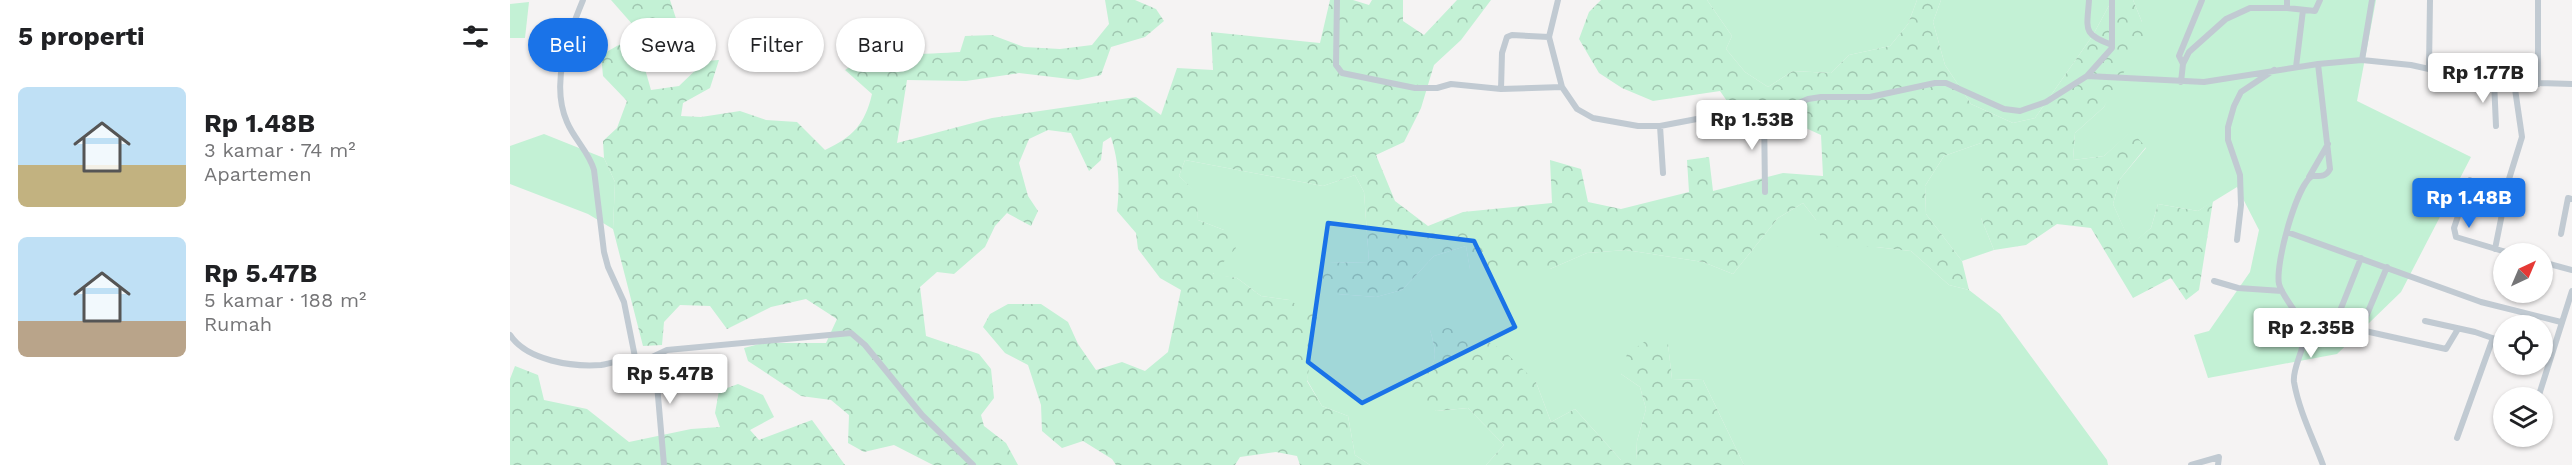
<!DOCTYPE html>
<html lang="id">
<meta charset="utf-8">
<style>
:root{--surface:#fff;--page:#f6f6f6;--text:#202124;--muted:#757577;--accent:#1a73e8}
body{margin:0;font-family:"Work Sans",sans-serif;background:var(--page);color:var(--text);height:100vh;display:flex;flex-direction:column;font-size:22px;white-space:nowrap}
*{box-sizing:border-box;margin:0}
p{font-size:20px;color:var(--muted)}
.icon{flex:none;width:33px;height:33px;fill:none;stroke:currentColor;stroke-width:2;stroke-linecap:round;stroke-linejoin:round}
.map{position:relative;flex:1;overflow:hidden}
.panel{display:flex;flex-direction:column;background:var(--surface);width:510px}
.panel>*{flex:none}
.banner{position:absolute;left:18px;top:18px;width:570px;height:54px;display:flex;gap:12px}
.needle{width:39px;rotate:44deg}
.fabs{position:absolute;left:1983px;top:243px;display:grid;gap:12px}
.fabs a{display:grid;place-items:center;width:60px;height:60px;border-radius:50%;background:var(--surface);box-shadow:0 2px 4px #0004;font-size:30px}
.price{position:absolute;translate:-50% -51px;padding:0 14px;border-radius:6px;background:#fff;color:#222;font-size:20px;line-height:39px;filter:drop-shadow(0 2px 3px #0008)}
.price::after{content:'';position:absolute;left:50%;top:36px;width:18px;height:14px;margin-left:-9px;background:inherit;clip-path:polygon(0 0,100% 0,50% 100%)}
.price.selected{background:var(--accent);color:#fff}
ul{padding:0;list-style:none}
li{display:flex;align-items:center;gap:18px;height:150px;padding:0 18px}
li span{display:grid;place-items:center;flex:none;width:168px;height:120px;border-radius:9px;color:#555}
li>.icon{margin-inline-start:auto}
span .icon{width:72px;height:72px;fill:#fffc;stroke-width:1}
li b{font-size:26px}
h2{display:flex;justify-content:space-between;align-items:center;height:72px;padding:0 18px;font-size:26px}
.chip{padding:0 21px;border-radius:27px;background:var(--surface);box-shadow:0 2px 4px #0004;font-size:21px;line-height:54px}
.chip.selected{background:var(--accent);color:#fff}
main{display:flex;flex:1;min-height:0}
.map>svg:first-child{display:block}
.grass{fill:#c3f1d5}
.forest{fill:url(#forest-crowns)}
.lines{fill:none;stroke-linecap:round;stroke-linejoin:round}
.street{stroke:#c1cad2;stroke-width:6}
.marked{fill:#1a73e8;fill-opacity:0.2;stroke:#1a73e8;stroke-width:4.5;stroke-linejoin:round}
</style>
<main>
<section class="panel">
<h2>5 properti<svg class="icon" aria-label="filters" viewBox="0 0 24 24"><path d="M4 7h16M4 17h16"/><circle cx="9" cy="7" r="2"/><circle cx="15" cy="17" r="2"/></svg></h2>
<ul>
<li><span style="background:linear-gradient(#bfe0f5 65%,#c2b280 0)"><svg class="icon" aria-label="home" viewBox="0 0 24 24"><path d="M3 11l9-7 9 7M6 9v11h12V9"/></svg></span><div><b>Rp 1.48B</b><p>3 kamar · 74 m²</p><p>Apartemen</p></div></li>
<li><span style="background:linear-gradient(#bfe0f5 70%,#b9a48a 0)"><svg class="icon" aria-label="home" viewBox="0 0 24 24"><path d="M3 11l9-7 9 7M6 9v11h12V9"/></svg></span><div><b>Rp 5.47B</b><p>5 kamar · 188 m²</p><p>Rumah</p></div></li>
</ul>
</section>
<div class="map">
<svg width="2062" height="465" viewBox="0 0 2062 465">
<defs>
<pattern id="forest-crowns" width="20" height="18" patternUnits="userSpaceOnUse" patternTransform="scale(1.5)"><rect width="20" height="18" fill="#c3f1d5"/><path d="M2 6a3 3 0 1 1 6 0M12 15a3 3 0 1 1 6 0" fill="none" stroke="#a0c6b0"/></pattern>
</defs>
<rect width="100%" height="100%" fill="#f5f3f3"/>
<!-- grass -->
<path class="grass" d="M1197 0H1407L1398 24 1380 46 1339 55 1321 73 1283 71 1258 87 1235 72 1216 49 1222 36Z
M1431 0H1602L1583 35 1525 118 1503 123 1461 104 1435 65 1423 22Z
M1623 0H1866L1847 101 1961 157 1891 292 1827 354 1698 378 1684 335 1699 331 1740 272 1749 230 1727 187 1688 211 1648 204 1641 228 1621 245 1603 204 1610 179 1636 148 1621 132 1594 156 1563 160 1565 133 1594 107 1632 22Z
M19 2 15 38H0V4Z
M34 134 94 158 105 182 103 229 78 214 0 184V146Z
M1471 143V218L1484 250 1452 261 1416 214 1415 186 1434 156Z
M675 160 813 186 845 175 854 192 859 262 819 263 827 294 866 297 892 290 924 256 956 246 960 269H1040L1077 253 1116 250 1193 262 1223 274 1268 218 1293 203 1306 220 1366 247 1401 251 1439 285 1459 290 1490 314 1597 460 1598 465H1234L1193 380 1162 379 1158 345 1111 374 1130 387 1136 409 1127 441 1126 460H1111L1065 409 1041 422 1026 382 920 330C929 360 927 366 901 384L926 411 958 408 994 445 976 465H860L845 455 838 416 812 406 797 380 800 355 779 300 751 296 727 278 703 275 714 230 688 220 686 193 669 176Z"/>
<!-- forest -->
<path class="forest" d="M101 0H160L171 34 162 53 135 69 141 90 169 86 195 61 209 60 200 88 173 103 171 116 191 117 230 111 256 120 287 122 315 150C343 137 355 124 362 94L335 70C355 54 422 54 450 52L455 36 482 35 514 47 550 49 582 45 599 24 595 0H625L646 9 654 21 635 37 601 47 591 75 568 80 509 73 456 81 397 80 387 143 482 118 626 97 651 115 667 68 703 70 701 32 810 43 820 0H843L859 5 862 0H893V21L914 35 947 0H981L951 40 924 65 911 108 894 142 866 155 885 201 918 226 953 212 1042 203 1040 160 1071 169 1078 202 1111 209 1179 192 1177 160 1199 157 1203 191 1273 173 1313 176 1311 135 1276 119 1255 125 1228 117 1210 91 1143 101 1112 88 1089 73 1069 39 1079 12 1091 0H1197L1222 36 1216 49 1235 72 1258 87 1283 71 1321 73 1339 55 1380 46 1398 24 1407 0H1431L1423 22 1435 65 1461 104 1503 123 1525 118 1583 35 1602 0H1623L1632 22 1634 37 1594 107 1565 133 1563 160 1594 156 1621 131 1636 147 1610 179 1603 204 1621 244 1641 228 1648 204 1688 211 1703 201 1689 290 1676 300 1661 278 1623 298 1581 228 1547 224 1516 245 1484 250 1471 218V143L1434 156 1415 186 1416 214 1452 261 1459 290 1439 285 1401 251 1366 247 1313 246 1306 220 1293 203 1268 218 1223 274 1193 262 1116 250 1077 253 1040 269 960 270 956 246 924 256 892 290 866 297 827 294 811 276 819 263 859 262 854 192 845 175 813 186 675 160 669 176 687 193 688 220 714 230 726 248 703 274 727 278 751 296 779 300 807 317 797 381 812 406 838 416 845 455 860 465H790L787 456 766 452 730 457 725 465H606L602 459 573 441 552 448 532 431 531 405 518 365 495 353 473 327 480 314 498 304H531L558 322 568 344 586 370 612 362 635 371 658 352 671 290 650 278 628 249 626 233 607 211C610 185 609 163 601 137L593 142 591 160 579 171 561 133 538 130 519 139 509 163 518 196 528 211 521 226 497 213 485 226 475 247 444 274 427 272 410 287 416 336 469 354 481 369 484 398 471 415 474 426 496 443 508 465H423L384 445 354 452 338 443 339 415 321 400 291 396 238 361 234 348 253 343H316L327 319 296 299 261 307 217 329 200 306 170 305 154 322 152 345 133 346 103 229 105 182 94 158 93 141 107 128 117 101 93 76 91 55 130 33Z
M938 328 968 336 993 350 1026 382 1041 422 1065 409 1111 460H1126L1127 441 1136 409 1130 387 1111 374 1117 354 1147 333 1158 344 1162 379 1193 380 1234 465H976L994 445 958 408 926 411 902 399 901 384C927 365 929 360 920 330Z
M5 366 28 375 34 400 77 409 119 442 181 429 210 427 205 413 209 391 228 384 253 395 264 417 240 430 249 440 302 420 335 465H0V379Z"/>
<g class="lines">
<!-- street -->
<path class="street" d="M73 0C58 36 40 83 57 122 64 139 79 152 84 170L94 252 98 267 114 302 125 357
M827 0 826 65 832 73 905 88H927L941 84 991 89 1052 87
M1048 0 1039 37 1052 87 1067 109 1083 118 1128 126H1150L1213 114 1277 108 1298 99 1311 97H1360L1425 83H1436L1494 109 1510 111 1536 102 1577 76 1694 82 1808 64 1852 60 1901 65 1973 81 2062 84
M1579 0C1577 30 1572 34 1602 45
M1777 0V8L1805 11 1810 0
M1852 60 1862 0
M1673 64 1669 56 1692 0
M1808 64 1820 169C1816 177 1811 176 1802 176 1786 186 1765 265 1769 284 1773 299 1791 314 1794 333 1796 348 1782 367 1784 382 1789 411 1803 438 1813 465
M1786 67 1793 10
M1919 68 1920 0
M1577 76 1602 48V0
M1984 81 1986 126
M1671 82 1673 64 1679 52 1716 19 1740 8H1777
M2028 84V0
M991 89 992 53 997 37 1002 35 1039 37
M1254 110 1255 192
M1150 126 1153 173
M1799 177 1818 144
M1960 180 1944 228 1946 237 2003 254
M1777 232 1971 302 2051 322
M2051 234 2058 198 2062 199
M1727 240 1731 205 1730 175 1718 140V127L1724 106 1731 92 1764 70
M1985 249 1999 179 2012 137 2004 82
M2032 262 2062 270
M1877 267 1852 326 1855 331 1936 349 1948 329
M1704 281 1728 288 1772 291
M1915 321 1965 332 1994 342
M1794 332 1837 339 1855 331
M0 335C17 361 63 367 91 365 107 363 122 353 138 359L146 373 154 465
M1820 336 1851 258
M138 359 157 350 341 333 355 345 412 415 463 465
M2028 398 2062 291
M1947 438 1983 338
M1681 465 1709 457 1708 465"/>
</g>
<!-- marked area -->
<path class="marked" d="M818 223 964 241 1005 327 852 403 798 362Z"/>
</svg>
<div class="fabs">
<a><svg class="needle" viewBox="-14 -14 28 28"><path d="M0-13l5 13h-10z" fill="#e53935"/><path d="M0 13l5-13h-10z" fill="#757577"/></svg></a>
<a><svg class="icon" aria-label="locate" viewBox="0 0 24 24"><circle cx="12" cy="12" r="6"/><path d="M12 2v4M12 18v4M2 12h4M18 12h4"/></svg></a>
<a><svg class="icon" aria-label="layers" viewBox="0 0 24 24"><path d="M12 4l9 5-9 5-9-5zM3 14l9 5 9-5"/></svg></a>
</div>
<b class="price" style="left:1973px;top:104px">Rp 1.77B</b>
<b class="price" style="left:1242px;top:151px">Rp 1.53B</b>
<b class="price selected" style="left:1959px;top:229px">Rp 1.48B</b>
<b class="price" style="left:1801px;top:359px">Rp 2.35B</b>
<b class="price" style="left:160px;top:405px">Rp 5.47B</b>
<div class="banner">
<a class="chip selected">Beli</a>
<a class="chip">Sewa</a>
<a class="chip">Filter</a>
<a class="chip">Baru</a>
</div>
</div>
</main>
